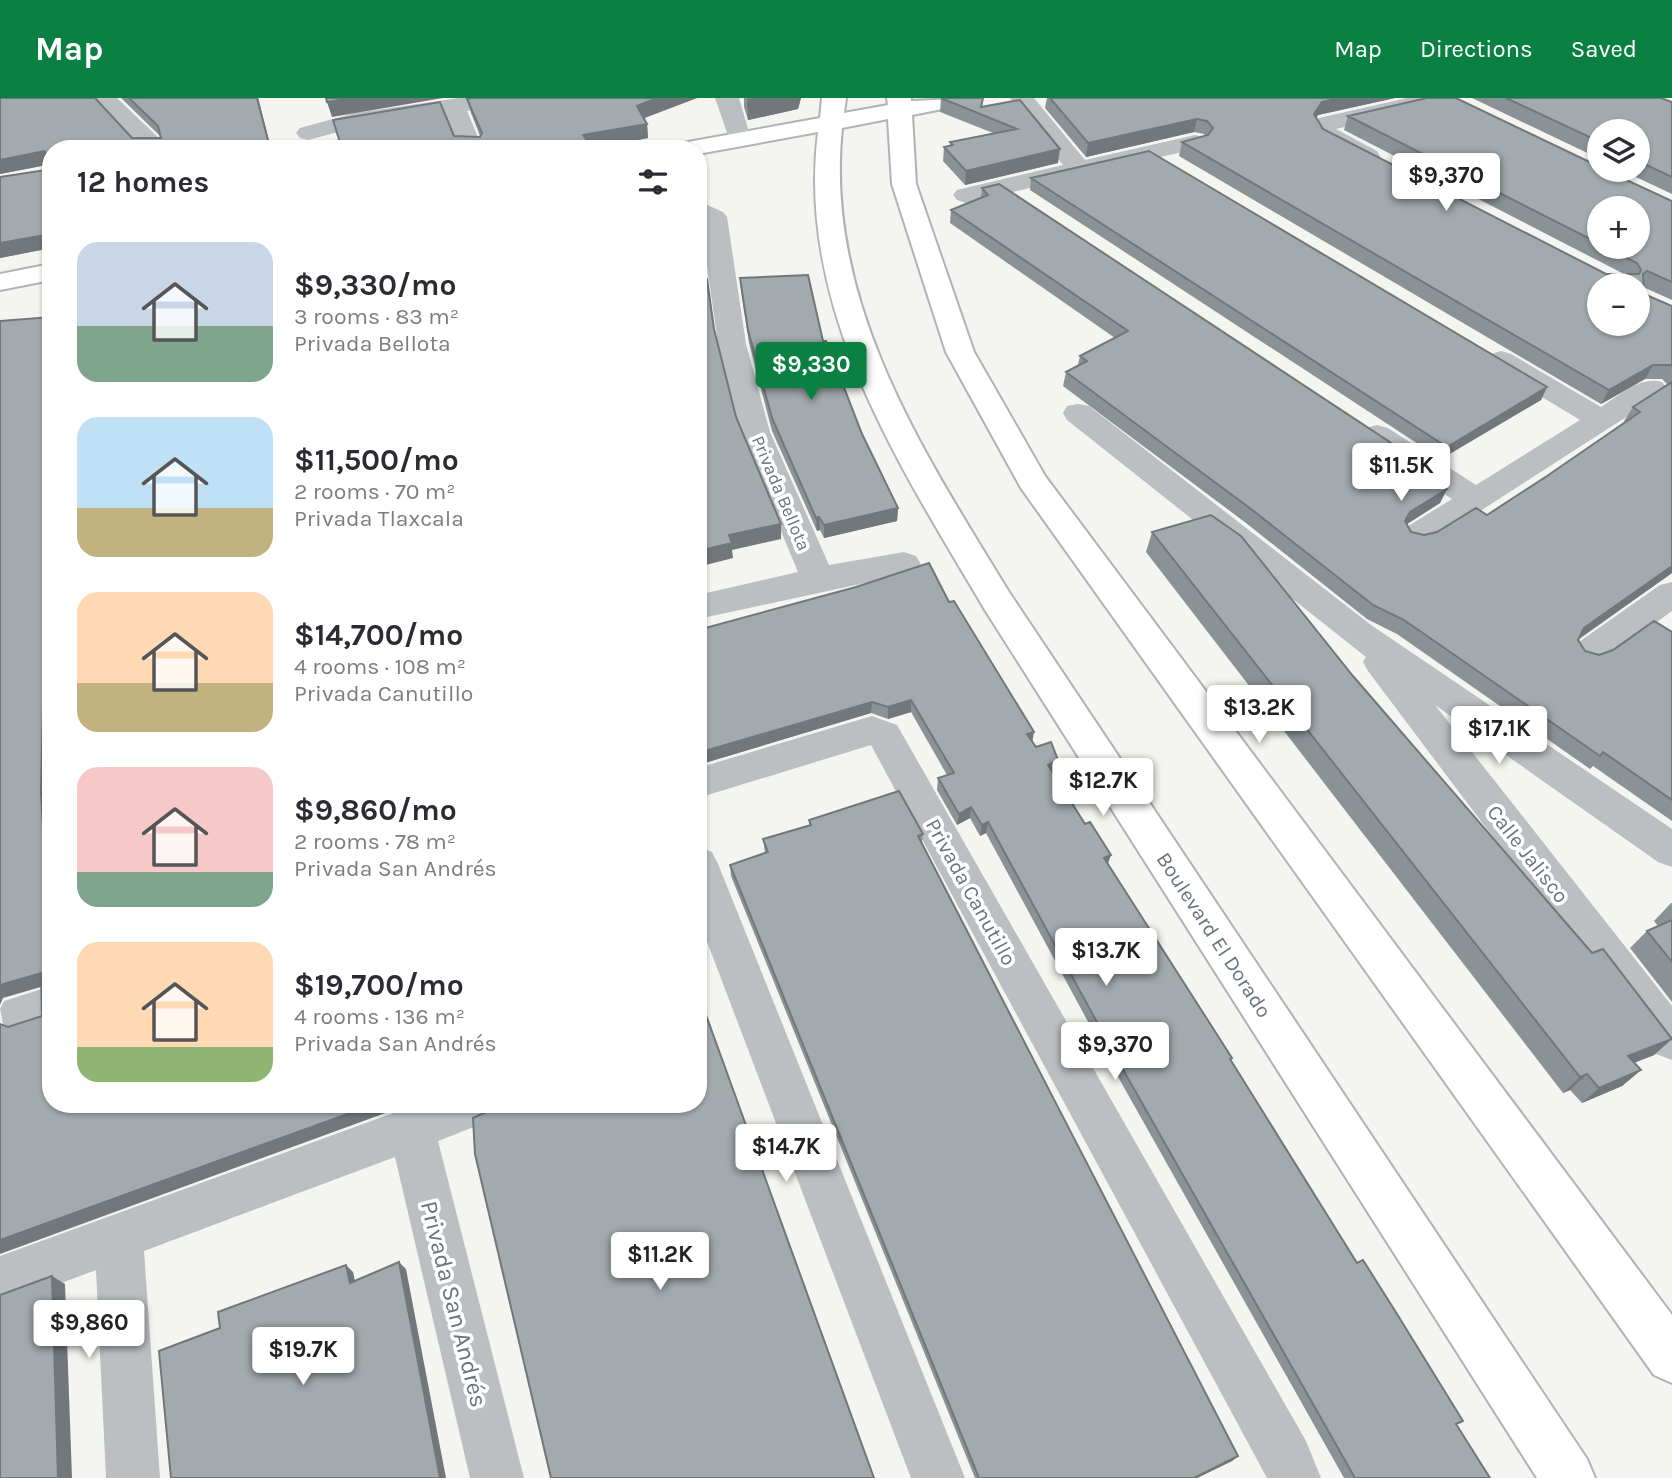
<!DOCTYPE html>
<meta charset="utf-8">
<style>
:root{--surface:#fff;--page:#f2f2f3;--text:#2b2b33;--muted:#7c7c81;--accent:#0b8043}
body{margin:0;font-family:Karla,sans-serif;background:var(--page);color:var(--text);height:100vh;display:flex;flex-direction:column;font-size:26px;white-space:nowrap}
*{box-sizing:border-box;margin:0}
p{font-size:23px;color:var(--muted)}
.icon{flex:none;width:38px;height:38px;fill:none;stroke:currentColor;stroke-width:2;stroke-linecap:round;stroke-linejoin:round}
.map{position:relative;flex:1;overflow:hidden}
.drawer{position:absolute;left:42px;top:42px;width:665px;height:973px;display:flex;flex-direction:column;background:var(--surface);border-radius:28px;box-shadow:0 2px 5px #0004}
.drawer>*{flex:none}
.tools{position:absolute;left:1587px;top:21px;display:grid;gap:14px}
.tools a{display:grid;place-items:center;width:63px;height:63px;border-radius:50%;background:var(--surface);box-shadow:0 2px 5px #0004;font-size:35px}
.price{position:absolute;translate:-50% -60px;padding:0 16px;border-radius:7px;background:#fff;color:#222;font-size:23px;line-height:46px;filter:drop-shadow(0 2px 4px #0008)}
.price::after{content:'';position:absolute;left:50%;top:42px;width:21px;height:16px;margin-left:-10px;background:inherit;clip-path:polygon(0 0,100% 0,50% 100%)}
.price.current{background:var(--accent);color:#fff}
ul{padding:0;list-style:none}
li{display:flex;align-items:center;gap:21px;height:175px;padding:0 35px}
li span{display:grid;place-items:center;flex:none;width:196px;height:140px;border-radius:21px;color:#555}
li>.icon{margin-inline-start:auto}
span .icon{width:84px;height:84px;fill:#fffc;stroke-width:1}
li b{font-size:30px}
h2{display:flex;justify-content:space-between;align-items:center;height:84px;padding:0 35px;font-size:30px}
header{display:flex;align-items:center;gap:42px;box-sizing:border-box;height:98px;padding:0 35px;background:var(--accent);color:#fff}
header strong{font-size:33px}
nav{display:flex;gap:38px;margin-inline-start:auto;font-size:24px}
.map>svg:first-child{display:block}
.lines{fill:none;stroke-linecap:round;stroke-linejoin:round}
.secondary-casing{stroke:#aeb3b7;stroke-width:4}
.minor{fill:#bbbfc2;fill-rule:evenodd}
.secondary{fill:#fff;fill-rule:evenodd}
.wall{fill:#8b9296;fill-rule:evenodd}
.shaded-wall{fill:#71777a}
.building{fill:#a2aaae;stroke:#71777a;stroke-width:2;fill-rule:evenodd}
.labels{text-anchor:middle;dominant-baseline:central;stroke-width:7;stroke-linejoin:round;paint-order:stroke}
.far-street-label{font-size:18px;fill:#66757f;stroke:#fff}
.street-label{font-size:21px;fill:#66757f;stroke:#fff}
.near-street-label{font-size:24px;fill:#66757f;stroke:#fff}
</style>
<header>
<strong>Map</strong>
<nav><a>Map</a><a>Directions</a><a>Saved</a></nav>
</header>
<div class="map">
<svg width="1672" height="1380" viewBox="0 0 1672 1380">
<rect width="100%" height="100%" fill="#f4f4f0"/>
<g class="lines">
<!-- secondary casing -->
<g class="secondary-casing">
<path id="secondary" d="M822 0H846L844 15 888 7 887 0H911V3L977 0 973 5 912 17 916 86 974 254 1045 378 1672 1217V1285L1654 1277 1021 390 946 254 892 86 888 21 842 30C824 203 922 352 1009 494L1587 1361 1595 1380H1537L985 512C899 366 796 211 818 34L698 56V51H676L679 46 688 44 820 20Z
M51 166V182L0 192V176Z"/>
</g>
<!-- minor -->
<path class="minor" d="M92 0H117L162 43 164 51H140Z
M459 0H519L515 5 467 13 483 51H459L445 16 357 29 308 42 300 40 296 35 300 30 355 15Z
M715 0H739L751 41 747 46H731Z
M1010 0H1034L1085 62 1195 37 1203 39 1207 44 1203 49 966 105 957 102 953 97 957 92 1063 67Z
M1407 0H1450L1446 5 1336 31 1377 53 1380 58 1377 63C1356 68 1323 48 1312 31L1319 20Z
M698 103 723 114 727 119 746 246 770 334 829 467 904 454 916 458 921 466 916 474 698 521V497L798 474 740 334 718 246Z
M1501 253 1511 256 1601 309C1620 297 1640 278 1662 284L1667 290 1662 296 1429 446 1417 449 1405 446 1401 438 1405 430 1452 401 1366 344 1362 337 1366 330 1377 327 1388 330 1476 387 1580 322 1491 268 1487 262 1491 256Z
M1078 306 1089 308 1371 527 1672 731V769L1658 764 1435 607 1672 908V962L1656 956 1368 573 1363 564 1366 559 1067 322 1063 315 1067 308Z
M1672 484V513L1602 564 1589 568 1576 564 1571 555 1576 546 1660 487Z
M872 618 897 627 1306 1343 1321 1380H1267L871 647 698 700V670Z
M698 749 712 754 718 766 965 1380H911L698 820Z
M51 888V927L19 937 4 931 0 911 4 903Z
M418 1006H501L494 1021 438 1043 524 1380H470L395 1059 144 1153 160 1380H106L96 1172 0 1208V1158Z"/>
<!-- secondary -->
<use href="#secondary" class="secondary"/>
</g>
<!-- wall -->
<path class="wall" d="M0 0 132 40H161L160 38 121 0H258L271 51H51V150L0 160V79L46 72 47 67 0 76Z
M471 0H697L644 20 647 26 648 40 593 51H342L333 22 440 4 454 38 480 39V38L471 15 467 1Z
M744 0H801L798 11 748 22 744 9Z
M941 0 982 9 1020 2 1058 65 965 87 943 63 944 49 950 48V44L993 35 940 14Z
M1047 0H1395L1318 17 1316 20 1323 31 1606 176H1624L1344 32 1348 18 1672 103V202L1643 189 1644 196 1672 208V475L1578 542 1585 553 1599 557 1672 534V723L1593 668 1590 671 1397 536 1367 521 1246 425 1063 288 1066 274 1078 267 1080 258 1115 240 950 125 951 112 981 100 982 90 1420 364 1416 371 1447 391 1440 405 1407 426 1411 434 1424 437 1487 417 1547 378 1625 324 1624 323 1633 309 1668 287 1662 281H1645L1601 306 1179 58 1182 44 1205 38 1204 36 1194 34 1086 59 1045 10ZM1600 110 1638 149H1600Z
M1472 0H1672H1661L1672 4V96L1621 72H1638V33H1600V61Z
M1031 80 1547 289 1541 302 1441 361 1030 92Z
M740 180 823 243 862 336 898 410 897 423 824 440 820 432 817 433 772 333 749 245 741 193Z
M1152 434 1353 578 1592 855 1672 941 1654 957 1634 965 1641 972 1622 988 1582 1005 1570 992 1563 995 1146 454Z
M949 504 1032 643 1056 673 1052 675 1108 765 1232 960 1231 963 1490 1380H1344L1113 970 986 735 980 738 970 720 957 727 937 692 938 680 947 677 911 614 888 621 871 615 698 667V532Z
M809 722 923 736 922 745 1238 1358 1232 1363 1197 1380H975L731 778 730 767 765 755 763 741 809 727Z
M1671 805H1672V904L1630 850 1647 833 1658 828 1654 823Z"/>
<!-- shaded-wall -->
<path class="shaded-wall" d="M257 0H258L271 51H270Z
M352 0H443L332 19 327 4Z
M657 0H697L639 22 637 8Z
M754 0H801L798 11 748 22 747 1Z
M1340 0H1395L1318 17 1310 30 1314 16 1322 4Z
M1197 21 1194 34 1086 59 1088 45Z
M647 26 648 40 590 51 583 37Z
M1060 51 1058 65 965 87 966 73Z
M44 53 51 66 0 76V62Z
M51 136V150L0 160V145Z
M1653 267 1645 281 1601 306 1609 292Z
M1547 289 1541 302 1441 361 1447 349Z
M49 347 51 350V873L41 694Z
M1447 391 1440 405 1404 428 1399 437 1410 414Z
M898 410 897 423 824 440V427Z
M819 419 820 432 817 433 816 420Z
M781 426V441L732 452 733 460 698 469V453L729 437Z
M1672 468V475L1574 544 1584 530Z
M911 602V614L888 621V609Z
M872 604 871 615 698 667V655Z
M1034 634 1032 646 1027 636Z
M1058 662 1056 673 1045 679 1048 667Z
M971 709 970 720 957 727 959 716Z
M988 724 986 735 980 738 982 727Z
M1111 757 1107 768 1104 760Z
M41 875 51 886 3 900 0 907V887Z
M1672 941 1654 957 1610 974 1628 958Z
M1641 972 1622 988 1582 1005 1599 990Z
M1587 976 1570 992 1563 995 1580 979Z
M375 1006H410L0 1156V1142Z
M399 1164 406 1171 446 1380H440Z
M346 1167 353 1174 357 1192 350 1185Z
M52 1178 65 1186 72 1380H58Z
M1238 1358 1232 1363 1197 1380H1194Z"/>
<!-- building -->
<path class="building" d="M0 0H95L132 40H161L158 28 129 0H257L270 50V51H51V136L0 145V79L46 72 47 56 44 53 0 62Z
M326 0H352L327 4Z
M471 0H657L637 8 647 26 583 37 593 51H342L333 22 440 4 454 38 480 39 482 35 467 1Z
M941 0H983L981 9 1020 2 1060 51 966 73 944 49 953 47 950 44 1017 31Z
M1050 0H1340L1322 4 1314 16 1323 31 1606 176H1639L1641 172 1637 165 1605 149H1638V110H1600V146L1348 18 1427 0H1456L1600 69V72H1605L1672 103V184L1647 173 1643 176 1644 196 1672 208V268L1671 267H1653L1609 292 1182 44 1208 37 1213 30 1207 23 1197 21 1088 45ZM1600 187H1638V226H1600Z
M1506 0H1661L1672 4V79L1638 63V33H1600V44Z
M1149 53 1547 289 1447 349 1031 80Z
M999 86 1420 364 1412 369 1447 391 1410 414 1405 423 1411 434 1424 437 1437 434 1476 410 1487 417 1547 378 1640 314 1633 309 1672 284V468L1584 530 1578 542 1585 553 1599 557 1613 552 1654 523 1672 534V702L1603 654 1600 658 1404 522 1373 507 1251 411 1066 274 1087 263 1080 258 1128 233 951 112 988 97 982 90Z
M808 177 823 243H826L862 336 898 410 824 427 819 419 816 420 772 320 748 232 740 180Z
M707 181 714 231 736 319 781 426 729 437 732 445 698 453V182Z
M51 219V347H49L41 694 51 873V1006H375L0 1142V926L8 929 42 918 41 875 0 887V223Z
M1211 417 1241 438 1353 578 1592 855 1603 851 1672 941 1628 958 1641 972 1599 990 1587 976 1580 979 1152 434Z
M929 465 949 504 954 503 1034 634 1027 636 1036 649 1051 644 1058 662 1048 667 1085 726 1090 724 1111 757 1104 760 1232 960 1230 961 1357 1165 1363 1162 1397 1216 1463 1323 1456 1326 1490 1380H1355L1117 961 988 724 982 727 971 709 959 716 938 680 954 675 911 602 888 609 872 604 698 655V532L856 489Z
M899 693 923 736 918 738 1238 1358 1194 1380H979L730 767 768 754 763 741 811 727 809 722Z
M1672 822V864L1647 833Z
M698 895 874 1380H551L475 1056 473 1020 491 1012 494 1006H698Z
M399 1164 440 1380H171L159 1253 220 1230 218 1214 346 1167 350 1185Z
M52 1178 58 1380H0V1197Z"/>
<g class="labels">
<!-- far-street labels -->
<g class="far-street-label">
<text transform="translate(781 395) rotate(67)">Privada Bellota</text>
</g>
<!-- street labels -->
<g class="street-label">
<text transform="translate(1528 756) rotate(52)">Calle Jalisco</text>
<text transform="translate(971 794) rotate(61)">Privada Canutillo</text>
<text transform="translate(1214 837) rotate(57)">Boulevard El Dorado</text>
</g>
<!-- near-street labels -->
<g class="near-street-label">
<text transform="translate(454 1206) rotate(76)">Privada San Andrés</text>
</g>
</g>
</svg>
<div class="tools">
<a><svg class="icon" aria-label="layers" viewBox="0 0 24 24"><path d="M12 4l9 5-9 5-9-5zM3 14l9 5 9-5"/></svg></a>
<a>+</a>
<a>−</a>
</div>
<b class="price" style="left:1446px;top:115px">$9,370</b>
<b class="price current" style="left:811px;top:304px">$9,330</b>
<b class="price" style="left:1401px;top:405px">$11.5K</b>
<b class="price" style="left:1259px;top:647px">$13.2K</b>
<b class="price" style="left:1499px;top:668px">$17.1K</b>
<b class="price" style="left:1103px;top:720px">$12.7K</b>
<b class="price" style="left:1106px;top:890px">$13.7K</b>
<b class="price" style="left:1115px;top:984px">$9,370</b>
<b class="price" style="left:786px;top:1086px">$14.7K</b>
<b class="price" style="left:660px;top:1194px">$11.2K</b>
<b class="price" style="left:89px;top:1262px">$9,860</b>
<b class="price" style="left:303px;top:1289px">$19.7K</b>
<section class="drawer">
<h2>12 homes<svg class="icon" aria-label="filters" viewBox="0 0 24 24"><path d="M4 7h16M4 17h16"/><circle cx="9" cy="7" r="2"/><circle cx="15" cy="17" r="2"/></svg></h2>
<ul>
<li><span style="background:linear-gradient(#c9d6e8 60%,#7fa58c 0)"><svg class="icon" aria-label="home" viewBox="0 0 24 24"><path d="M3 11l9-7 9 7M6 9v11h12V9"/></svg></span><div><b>$9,330/mo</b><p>3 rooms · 83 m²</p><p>Privada Bellota</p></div></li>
<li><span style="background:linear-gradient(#bfe0f5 65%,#c2b280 0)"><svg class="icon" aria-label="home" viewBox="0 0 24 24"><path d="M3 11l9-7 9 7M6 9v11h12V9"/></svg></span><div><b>$11,500/mo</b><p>2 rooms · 70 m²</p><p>Privada Tlaxcala</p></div></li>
<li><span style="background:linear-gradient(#ffd9b3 65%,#c2b280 0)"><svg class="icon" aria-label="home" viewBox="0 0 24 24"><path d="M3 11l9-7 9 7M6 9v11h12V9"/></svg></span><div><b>$14,700/mo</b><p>4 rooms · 108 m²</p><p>Privada Canutillo</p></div></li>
<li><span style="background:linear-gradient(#f6c9c9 75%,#7fa58c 0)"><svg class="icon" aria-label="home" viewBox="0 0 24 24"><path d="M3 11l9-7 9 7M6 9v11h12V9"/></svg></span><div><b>$9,860/mo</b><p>2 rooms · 78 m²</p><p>Privada San Andrés</p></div></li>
<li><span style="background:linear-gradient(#ffd9b3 75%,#8fb573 0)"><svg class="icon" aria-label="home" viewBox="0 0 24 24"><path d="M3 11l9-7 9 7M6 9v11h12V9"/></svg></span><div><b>$19,700/mo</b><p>4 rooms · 136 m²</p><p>Privada San Andrés</p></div></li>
</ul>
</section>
</div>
